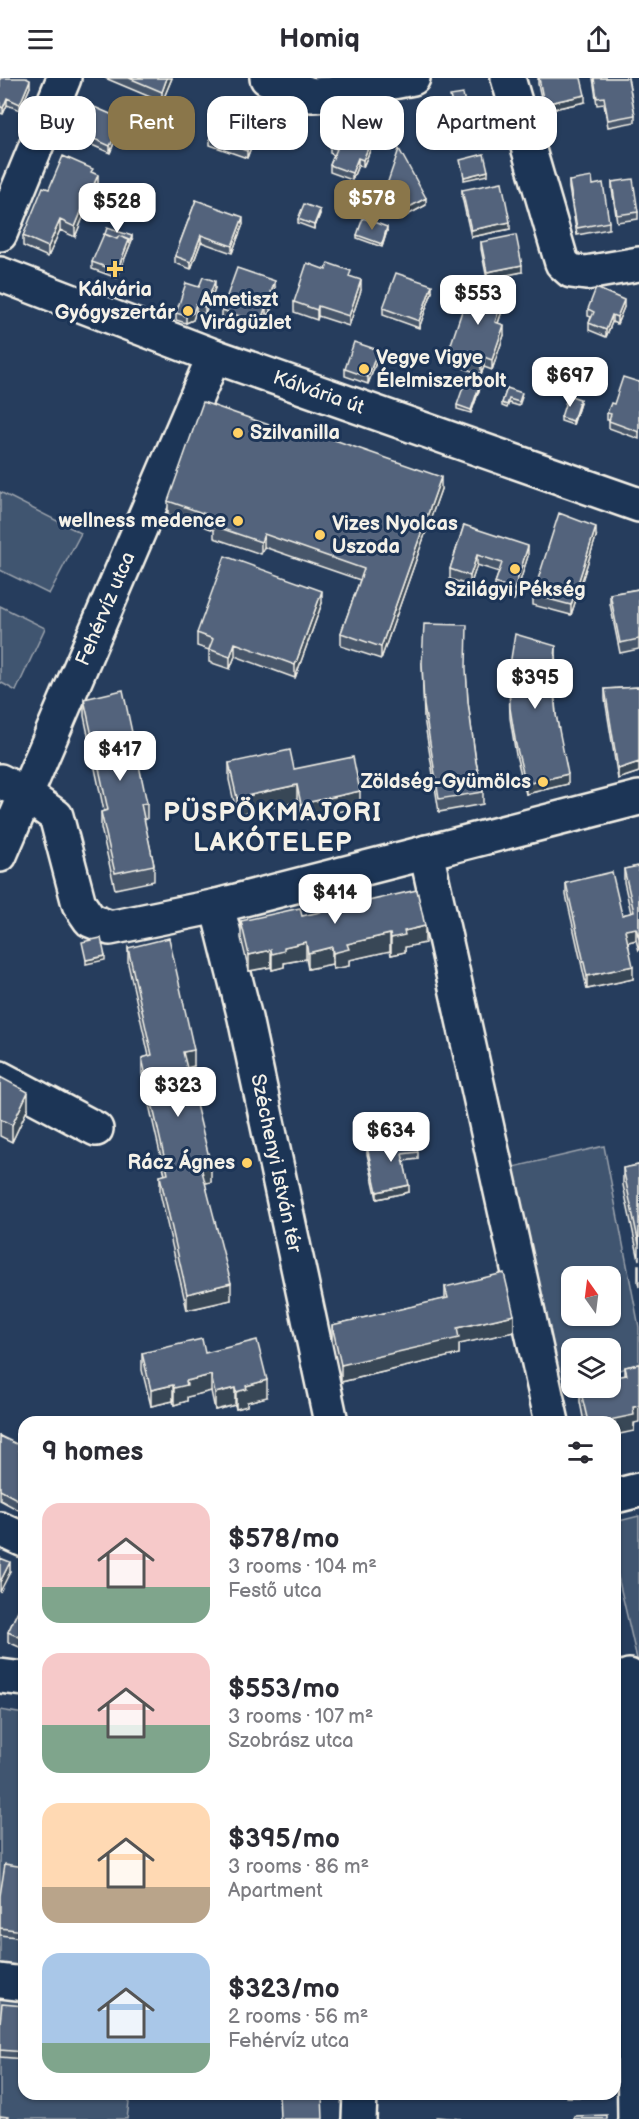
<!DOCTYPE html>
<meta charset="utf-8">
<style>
:root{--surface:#fff;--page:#f2f2f3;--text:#2b2b33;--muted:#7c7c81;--accent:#8a764a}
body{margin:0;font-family:"Balsamiq Sans",sans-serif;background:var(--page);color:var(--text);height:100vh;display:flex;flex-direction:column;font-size:22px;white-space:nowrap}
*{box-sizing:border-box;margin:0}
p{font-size:20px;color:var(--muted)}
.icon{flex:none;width:33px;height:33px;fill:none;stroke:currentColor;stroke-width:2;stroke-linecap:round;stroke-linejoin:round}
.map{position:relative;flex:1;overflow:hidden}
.drawer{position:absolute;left:18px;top:1338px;width:603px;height:684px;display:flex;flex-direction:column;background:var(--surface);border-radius:18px;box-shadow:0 2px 4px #0004}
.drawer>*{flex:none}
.hud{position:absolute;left:18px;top:18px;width:603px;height:54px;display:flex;gap:12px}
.needle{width:39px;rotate:346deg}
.tools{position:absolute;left:561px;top:1188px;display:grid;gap:12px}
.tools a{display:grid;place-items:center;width:60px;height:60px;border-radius:12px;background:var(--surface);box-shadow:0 2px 4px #0004;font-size:30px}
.price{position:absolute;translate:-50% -51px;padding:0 14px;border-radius:12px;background:#fff;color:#222;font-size:20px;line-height:39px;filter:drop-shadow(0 2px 3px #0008)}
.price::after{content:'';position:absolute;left:50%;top:36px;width:18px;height:14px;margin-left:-9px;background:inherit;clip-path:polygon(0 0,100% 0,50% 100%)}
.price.selected{background:var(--accent);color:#fff}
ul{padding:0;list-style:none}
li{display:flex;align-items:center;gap:18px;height:150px;padding:0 24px}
li span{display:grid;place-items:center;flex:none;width:168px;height:120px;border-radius:18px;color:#555}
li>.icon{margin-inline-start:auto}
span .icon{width:72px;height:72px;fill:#fffc;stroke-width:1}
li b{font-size:26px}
h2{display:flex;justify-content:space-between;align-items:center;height:72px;padding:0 24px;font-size:26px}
.tag{padding:0 21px;border-radius:18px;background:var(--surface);box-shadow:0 2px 4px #0004;font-size:21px;line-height:54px}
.tag.selected{background:var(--accent);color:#fff}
header{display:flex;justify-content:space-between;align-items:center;height:78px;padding:0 24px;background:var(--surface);font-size:27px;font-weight:600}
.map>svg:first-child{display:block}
.green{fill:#40546f;stroke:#9aa2ac;stroke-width:1.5;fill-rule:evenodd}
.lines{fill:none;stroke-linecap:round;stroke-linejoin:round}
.minor-casing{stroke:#f4f1e8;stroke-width:38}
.minor{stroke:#1d3557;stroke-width:33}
.wall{fill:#47566a;stroke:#f4f1e8;stroke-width:1.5}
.shaded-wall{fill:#394656;stroke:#f4f1e8;stroke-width:1.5}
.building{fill:#52647b;stroke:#f4f1e8;stroke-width:1.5}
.poi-dot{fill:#ffd166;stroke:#1d3557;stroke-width:2}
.labels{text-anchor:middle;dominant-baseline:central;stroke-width:6;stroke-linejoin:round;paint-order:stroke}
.poi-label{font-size:20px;font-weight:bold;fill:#f4f1e8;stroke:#1d3557;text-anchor:start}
.street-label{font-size:20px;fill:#f4f1e8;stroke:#1d3557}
.district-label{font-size:26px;font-weight:bold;letter-spacing:1.5px;fill:#f4f1e8;stroke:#1d3557}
</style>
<header><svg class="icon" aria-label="menu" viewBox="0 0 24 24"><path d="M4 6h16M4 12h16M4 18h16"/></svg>Homiq<svg class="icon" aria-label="share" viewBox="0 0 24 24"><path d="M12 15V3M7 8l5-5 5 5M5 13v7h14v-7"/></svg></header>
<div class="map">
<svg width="639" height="2041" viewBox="0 0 639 2041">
<rect width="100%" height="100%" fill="#263d5d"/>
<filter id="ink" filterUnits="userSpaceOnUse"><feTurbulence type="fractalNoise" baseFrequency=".0167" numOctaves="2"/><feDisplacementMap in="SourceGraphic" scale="12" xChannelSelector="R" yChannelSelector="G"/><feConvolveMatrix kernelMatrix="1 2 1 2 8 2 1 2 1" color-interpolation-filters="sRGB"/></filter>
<g filter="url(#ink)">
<!-- green -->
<path class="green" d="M0 414 81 455 49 516 0 492Z
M0 528 45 550 16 613 0 604Z
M604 1068 639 1249V1287L611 1294 610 1270H572L571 1305 552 1310 505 1091ZM572 1198H610V1238H572Z
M639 1438V1581H637L615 1486V1444Z
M0 1632 24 1636V2016H130L127 2041H0Z"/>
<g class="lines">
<!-- minor casing -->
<g class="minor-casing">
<g id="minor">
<path d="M267 0 311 17 331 16 413 0"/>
<path d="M508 0 562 185 571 193 586 195 639 186"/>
<path d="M0 156 64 0"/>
<path id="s1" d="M0 196 214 278 639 427"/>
<path d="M0 703 25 716 56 738 79 826 90 842 110 850 217 828 639 720"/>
<path d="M426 774 552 1344"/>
<path id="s2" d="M0 777 214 278"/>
<path id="s3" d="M217 828 245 940 331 1344"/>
<path d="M0 1000 96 1051"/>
<path d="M615 1418 639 1412"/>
<path d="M0 1451 24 1462"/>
<path d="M0 1598 24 1601"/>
<path d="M629 1598 635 2041"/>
<path d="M0 1903 24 1906"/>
<path d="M359 2041 360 2016"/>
</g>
</g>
<!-- minor -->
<use href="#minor" class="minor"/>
</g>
<!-- wall -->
<path class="wall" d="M0 0 30 9 20 32 7 27 3 36 0 35Z
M105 0H172L162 24Z
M538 0 585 24 544 33 538 6Z
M593 0H628L635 37V44L608 49 604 26 597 27Z
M260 45 247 80 210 67V60Z
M126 46 149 47 145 58 126 50Z
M75 47 122 49 134 57 131 66 116 60 110 75 85 64V59L75 54Z
M330 68 371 70 363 89 358 87 352 102 330 94V87L334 77 330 75Z
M93 95 101 118 94 135 86 132 75 159 60 152 48 179 23 168V158L49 111Z
M569 103 593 107 609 144V151L577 157 569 110Z
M612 104 638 134V141L617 144 612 111Z
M462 112 510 151 471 159 462 119Z
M196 122 243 146 232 175 201 164 191 191 175 185V178Z
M380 127H426L400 141 380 134Z
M320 136 314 151 298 145V141Z
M387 153 382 169 357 160V157Z
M132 162 117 200 92 191V184Z
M481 164 522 194 487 201 481 171Z
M326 192 351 199 361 212 349 248 318 238 317 242 294 234V224Z
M199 209 215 210 205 236 196 233 193 242 186 245 176 242V235Z
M275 210 273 215 275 222 270 237 266 235 260 252 222 239V232Z
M432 214 419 250 383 237V230Z
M504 227 498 245 504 257 492 292 484 289 481 296 448 285V275Z
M624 229 617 246 612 244 606 259 589 252V245L591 239 588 238V231Z
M378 279 368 306 345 298V291Z
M482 304 471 335 457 331V327Z
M639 304V361L609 350V342H607V335L614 326Z
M507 310 522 319 519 328 509 325 507 330 502 328V325Z
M580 325 573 347 561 343V339Z
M441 411 381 581 341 568V555L360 502 264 469 261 476 214 460V452L168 436V423Z
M464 447 528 478 514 522 495 515V505L499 494 477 487 470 508 450 501V491Z
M596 459 571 537 533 527V517Z
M639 511V571L620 575 610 526V516Z
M322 525 295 600 235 578 230 591 209 584V572L197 568V555Z
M556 578 554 610 556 637 568 706 526 716 516 677 510 640 509 603Z
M422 585 466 595 468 624 476 684 483 714V726L439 734 424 640Z
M639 609V694L618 701 605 621V611Z
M84 621 147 725V741L144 742 154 787V803L115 811 101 750V734L104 733 84 638Z
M229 685 294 691 360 729 301 742 297 724 237 737 229 702Z
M639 788V873L636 862 628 864 633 901 587 911 566 817V805L622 837 631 835 624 804V791Z
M302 838 425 865 405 869V874L391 877 390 873 349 882V888L333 891 332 886 308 891 306 881 284 885V889L272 892 271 889 249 893 241 860V843Z
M128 870 194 988 187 990 211 1104 205 1105 231 1222 187 1232 160 1115V1098L165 1097 142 996V980L149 978 128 886Z
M0 999 28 1030 12 1064 0 1058Z
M367 1069 418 1074V1081L404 1083 409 1114 377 1121 367 1076Z
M639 1087V1182L623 1107V1090Z
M638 1187H639V1209L638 1204Z
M445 1209 514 1254 459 1266V1276L341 1304 332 1263V1247L445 1221Z
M142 1275H205L267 1319 247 1324V1328L236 1331 235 1327 215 1332 211 1313 187 1319V1323L174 1327 173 1323 151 1328 142 1292Z
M639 1286 634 1353 615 1344H584L580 1324V1310H610L625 1297V1289Z
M0 1358 24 1375V1435L0 1422Z
M24 1520V1571L8 1564V1554Z
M24 1789V1860L0 1857V1818Z
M24 1928V1981L0 1979V1945Z
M567 2016H606V2019H567Z"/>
<!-- shaded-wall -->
<path class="shaded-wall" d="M167 0H172L162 24V14Z
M30 2V9L20 32V26Z
M585 17V24L544 33V26Z
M7 20V27L3 36V30Z
M260 38V45L247 80V73Z
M122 41V48L118 58 116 57V60L110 75V68Z
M469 43V47L452 50V47Z
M371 63V70L363 89V82Z
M358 80V87L352 102V95Z
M488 93V97L464 102V99Z
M98 97V107L94 106Z
M101 108V118L94 135V125Z
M426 120V127L400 141V134Z
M86 122V132L75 159V149Z
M320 132V136L314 151V147Z
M243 139V146L232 175V168Z
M60 142V152L48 179V169Z
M510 144V151L471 159V152Z
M387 149V153L382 169V166Z
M201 157V164L191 191V184Z
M132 158V162L117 200V193L129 162Z
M522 187V194L487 201V194Z
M361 202V212L349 248V238Z
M215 203V210L205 236V229Z
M275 203V210L271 221V214Z
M432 207V214L419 250V243Z
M275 215V222L270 237V230Z
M504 217V227L495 254V244Z
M624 222V229L617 246V239Z
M196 226V233L193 242 186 245V238Z
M266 228V235L260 252V245Z
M318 228V238L317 242V232Z
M612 237V244L606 259V252Z
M504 247V257L492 292V282Z
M378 272V279L368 306V299Z
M484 279V289L481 296V286Z
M482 300V304L471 335V332Z
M580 321V325L573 347V343Z
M441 399V411L381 581V569Z
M596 449V459L571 537V527Z
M264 456V469L261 476V464Z
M528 468V478L514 522V512Z
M477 477V487L470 508V498Z
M322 513V525L295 600V587Z
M235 565V578L230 591V579Z
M556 568V578L553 615V605Z
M639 684V694L618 701V691Z
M568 696V706L526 716V706Z
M297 707V724L237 737V720Z
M360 713V729L301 742V726Z
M425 848V865L405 869V874L391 877V860L404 853Z
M636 850V862L625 865V852Z
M390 856V873L349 882V888L333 891V875L347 866Z
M306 864V881L284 885V889L272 892V876L284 869Z
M332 869V886L308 891V875Z
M271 872V889L249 893V877Z
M105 878V882L86 886V882Z
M633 888V901L587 911V898Z
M194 972V988L183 991V974Z
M28 1014V1030L12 1064V1047Z
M211 1087V1104L201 1106V1089Z
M409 1107V1114L377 1121V1114Z
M231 1205V1222L187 1232V1216Z
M514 1237V1254L459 1266V1276L341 1304V1287L457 1250Z
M211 1297V1313L187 1319V1323L174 1327V1310L186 1303Z
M267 1302V1319L247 1324V1328L236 1331V1314L246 1308Z
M173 1307V1323L151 1328V1312Z
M235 1310V1327L215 1332V1315Z
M639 1328V1344L634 1345V1353L615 1357V1344H600L633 1329Z
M10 1484V1494L0 1514V1504Z"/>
<!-- building -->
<path class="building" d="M0 0H26L30 2 20 26 7 20 3 30 0 28Z
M129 0H167L162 14Z
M539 0H581L585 17 544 26Z
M594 0H628L635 37 608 42 604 19 597 20Z
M463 16 469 43 452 47 448 27 452 26 450 18Z
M223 24 260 38 247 73 210 60Z
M85 25 122 41 110 68 85 57 87 53 75 47Z
M130 36 149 44 145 54 126 46Z
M120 48 134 54 131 63 116 57Z
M338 50 371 63 363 82 358 80 352 95 330 87 337 71 330 68Z
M399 71 426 120 400 134 380 127Z
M484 76 488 93 464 99 460 82Z
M63 78 93 91 91 94 98 97 94 106 101 108 94 125 86 122 75 149 60 142 48 169 23 158 43 109 49 111Z
M592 99 593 107 603 105 609 144 577 150 569 103Z
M633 101 638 134 617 137 612 104Z
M502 104 510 144 471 152 462 112Z
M196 122 243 139 232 168 201 157 191 184 175 178Z
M304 126 320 132 314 147 298 141Z
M363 140 387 149 382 166 357 157Z
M107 150 132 158 129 165V162L119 158 117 161 105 156Z
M104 156 117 161 119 158 129 162 117 193 92 184Z
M516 157 522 187 487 194 481 164Z
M307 185 326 192 328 185 351 193 349 198 361 202 349 238 318 228 317 232 294 224Z
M237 190 275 203 271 214 275 215 270 230 266 228 260 245 222 232Z
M396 195 432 207 419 243 383 230Z
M203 199 215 203 205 229 196 226 193 235 186 238 176 235 186 205 199 209Z
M471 206 504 217 495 244 504 247 492 282 484 279 481 286 448 275Z
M596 210 624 222 617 239 612 237 606 252 589 245 594 234 588 231Z
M354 264 378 272 368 299 345 291Z
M468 295 482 300 471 332 457 327Z
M623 299 639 304V354L609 343 611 336 607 335 611 325 614 326Z
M507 310 522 315 519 324 509 321 507 327 502 325Z
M568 317 580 321 573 343 561 339Z
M203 324 298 357 300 350 441 399 381 569 341 555 364 491 264 456 261 464 214 448 217 440 168 423Z
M559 435 596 449 571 527 533 517Z
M464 447 528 468 514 512 495 505 502 485 477 477 470 498 450 491Z
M225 478 322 513 295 587 235 565 230 579 209 571 213 561 197 555Z
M639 511V561L620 565 610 516Z
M424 546 467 547 466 590 468 624 476 684 483 714 439 721 424 627 422 585Z
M515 556 556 568 553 605 556 637 568 696 526 706 516 667 510 630 509 593Z
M639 609V684L618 691 605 611Z
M123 612 147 725 141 726 154 787 115 795 101 734 108 732 84 621Z
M290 672 294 691 353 679 360 713 301 726 297 707 237 720 229 685Z
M639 788V861L636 850 625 852 633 888 587 898 566 805 612 794 622 837 634 834 624 791Z
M417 812 425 848 404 853 405 857 391 860 390 856 347 866 349 871 333 875 332 869 308 875 306 864 284 869V873L272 876 271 872 249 877 241 843 300 830 302 838Z
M101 860 105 878 86 882 82 864Z
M169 860 194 972 183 974 211 1087 201 1089 231 1205 187 1216 160 1098 168 1096 142 980 152 977 128 870Z
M0 999 28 1014 12 1047 0 1041Z
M415 1057 418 1074 402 1076 409 1107 377 1114 367 1069Z
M639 1087V1166L623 1090Z
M504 1195 514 1237 457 1250 459 1260 341 1287 332 1247 448 1220 445 1209Z
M202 1261 205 1275 257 1262 267 1302 246 1308 247 1311 236 1314 235 1310 215 1315 211 1297 186 1303 187 1307 174 1310 173 1307 151 1312 142 1275Z
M639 1286V1328L633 1329 634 1337 600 1344H588L580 1310H610V1300L627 1297 625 1289Z
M0 1358 21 1368 19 1372 24 1375V1425L0 1412Z
M0 1480 10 1484 0 1504Z
M24 1520V1561L8 1554Z
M5 1786 24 1789V1853L0 1850V1818Z
M2 1926 24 1928V1974L0 1972V1945Z
M279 2016H322L323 2041H280Z
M607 2037V2041H574V2038Z
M0 2038 8 2039V2041H0Z
M437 2039 462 2041H437Z"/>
</g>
<!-- markers -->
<g class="poi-dot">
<path d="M112 182h6v6h6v6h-6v6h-6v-6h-6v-6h6z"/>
<circle cx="188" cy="233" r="6"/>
<circle cx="364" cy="291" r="6"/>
<circle cx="238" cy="355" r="6"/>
<circle cx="238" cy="443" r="6"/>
<circle cx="320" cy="457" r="6"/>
<circle cx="515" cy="491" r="6"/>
<circle cx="543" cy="704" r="6"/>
<circle cx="247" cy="1085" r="6"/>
</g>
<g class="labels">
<!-- poi labels -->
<g class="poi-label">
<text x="115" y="212" text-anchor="middle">Kálvária<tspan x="115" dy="23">Gyógyszertár</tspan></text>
<text x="200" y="222">Ametiszt<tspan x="200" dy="23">Virágüzlet</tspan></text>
<text x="376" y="280">Vegye Vigye<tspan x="376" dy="23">Élelmiszerbolt</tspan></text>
<text x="250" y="355">Szilvanilla</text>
<text x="226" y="443" text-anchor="end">wellness medence</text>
<text x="332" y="446">Vizes Nyolcas<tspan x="332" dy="23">Uszoda</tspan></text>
<text x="515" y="512" text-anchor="middle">Szilágyi Pékség</text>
<text x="531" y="704" text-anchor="end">Zöldség-Gyümölcs</text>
<text x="235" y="1085" text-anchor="end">Rácz Ágnes</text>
</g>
<!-- street labels -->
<g class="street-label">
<text stroke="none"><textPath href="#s1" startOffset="340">Kálvária út</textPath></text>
<text stroke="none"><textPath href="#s2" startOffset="268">Fehérvíz utca</textPath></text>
<text stroke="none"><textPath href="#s3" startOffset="264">Széchenyi István tér</textPath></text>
</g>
<!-- district labels -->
<g class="district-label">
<text x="273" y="735">PÜSPÖKMAJORI<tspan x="273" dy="30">LAKÓTELEP</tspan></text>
</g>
</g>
</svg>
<div class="tools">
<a><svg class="needle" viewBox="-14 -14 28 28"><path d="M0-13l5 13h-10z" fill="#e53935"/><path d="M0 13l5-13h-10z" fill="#7c7c81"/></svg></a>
<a><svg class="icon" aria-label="layers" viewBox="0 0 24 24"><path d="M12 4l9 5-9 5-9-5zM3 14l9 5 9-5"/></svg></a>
</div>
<b class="price selected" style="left:372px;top:153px">$578</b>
<b class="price" style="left:117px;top:156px">$528</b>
<b class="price" style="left:478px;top:248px">$553</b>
<b class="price" style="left:570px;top:330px">$697</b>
<b class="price" style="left:535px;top:632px">$395</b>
<b class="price" style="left:120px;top:704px">$417</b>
<b class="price" style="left:335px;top:847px">$414</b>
<b class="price" style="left:178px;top:1040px">$323</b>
<b class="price" style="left:391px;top:1085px">$634</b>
<div class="hud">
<a class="tag">Buy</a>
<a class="tag selected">Rent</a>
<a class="tag">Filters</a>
<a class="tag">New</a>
<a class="tag">Apartment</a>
</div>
<section class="drawer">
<h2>9 homes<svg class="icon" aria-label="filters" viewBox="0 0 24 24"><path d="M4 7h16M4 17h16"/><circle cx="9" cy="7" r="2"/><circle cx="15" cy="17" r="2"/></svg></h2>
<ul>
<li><span style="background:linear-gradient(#f6c9c9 70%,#7fa58c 0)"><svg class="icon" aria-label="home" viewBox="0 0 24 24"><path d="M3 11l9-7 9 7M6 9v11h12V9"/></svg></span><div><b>$578/mo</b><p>3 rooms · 104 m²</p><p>Festő utca</p></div></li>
<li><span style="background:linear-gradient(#f6c9c9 60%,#7fa58c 0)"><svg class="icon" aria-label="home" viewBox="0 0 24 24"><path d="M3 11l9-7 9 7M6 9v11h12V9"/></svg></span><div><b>$553/mo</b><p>3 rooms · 107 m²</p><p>Szobrász utca</p></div></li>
<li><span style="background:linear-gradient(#ffd9b3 70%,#b9a48a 0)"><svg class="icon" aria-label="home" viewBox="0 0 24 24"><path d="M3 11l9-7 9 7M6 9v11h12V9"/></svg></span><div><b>$395/mo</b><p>3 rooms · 86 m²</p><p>Apartment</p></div></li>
<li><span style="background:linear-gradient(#a9c7e8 75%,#7fa58c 0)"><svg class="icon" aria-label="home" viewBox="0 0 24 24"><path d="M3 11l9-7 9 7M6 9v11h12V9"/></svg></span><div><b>$323/mo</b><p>2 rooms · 56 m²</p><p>Fehérvíz utca</p></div></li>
</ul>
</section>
</div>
